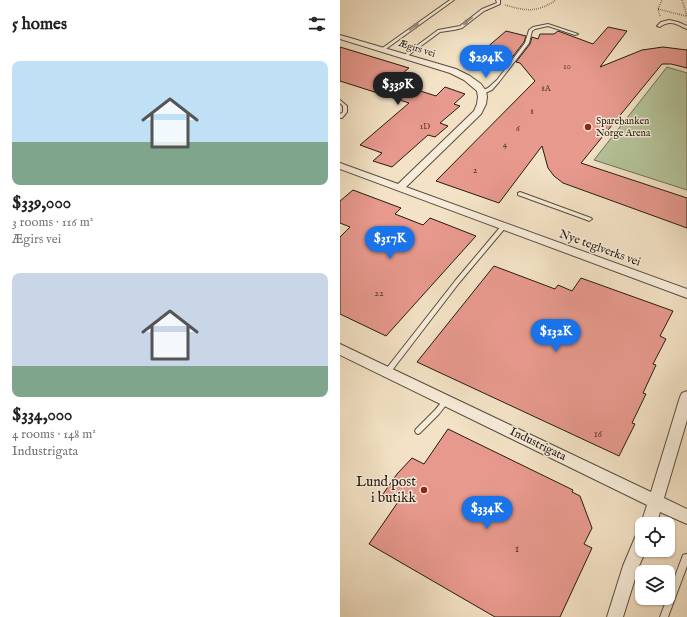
<!DOCTYPE html>
<meta charset="utf-8">
<style>
:root{--surface:#fff;--page:#f2f2f2;--text:#222;--muted:#767676;--accent:#1a73e8}
body{margin:0;font-family:"IM FELL English",serif;background:var(--page);color:var(--text);height:100vh;display:flex;flex-direction:column;font-size:15px;white-space:nowrap}
*{box-sizing:border-box;margin:0}
p{font-size:13px;color:var(--muted)}
.icon{flex:none;width:22px;height:22px;fill:none;stroke:currentColor;stroke-width:2;stroke-linecap:round;stroke-linejoin:round}
.map{position:relative;flex:1;overflow:hidden}
.panel{display:flex;flex-direction:column;background:var(--surface);width:340px}
.panel>*{flex:none}
.buttons{position:absolute;left:295px;top:517px;display:grid;gap:8px}
.buttons a{display:grid;place-items:center;width:40px;height:40px;border-radius:8px;background:var(--surface);box-shadow:0 1px 3px #0004;font-size:20px}
.price{position:absolute;translate:-50% -34px;padding:0 9px;border-radius:14px;background:var(--accent);color:#fff;font-size:13px;line-height:26px;filter:drop-shadow(0 1px 2px #0008)}
.price::after{content:'';position:absolute;left:50%;top:24px;width:12px;height:9px;margin-left:-6px;background:inherit;clip-path:polygon(0 0,100% 0,50% 100%)}
.price.active{background:#222;color:#fff}
ul{padding:0;list-style:none}
li{display:grid;align-content:center;gap:8px;height:212px;padding:0 12px}
li span{display:grid;place-items:center;height:124px;border-radius:8px;color:#555}
li>.icon{margin-inline-start:auto}
span .icon{width:72px;height:72px;fill:#fffc;stroke-width:1}
li b{font-size:17px}
h2{display:flex;justify-content:space-between;align-items:center;height:48px;padding:0 12px;font-size:17px}
main{display:flex;flex:1;min-height:0}
.map>svg:first-child{display:block}
.green{fill:#b5c49a;stroke:#6c7056}
.building{fill:#e7998d;stroke:#241b13}
.lines{fill:none;stroke-linecap:round;stroke-linejoin:round}
.service-casing{stroke:#584d40;stroke-width:2}
.minor-casing{stroke:#584d40;stroke-width:2}
.path{stroke:#241b13;stroke-width:1.5;stroke-dasharray:0.5 1.5;stroke-linecap:butt}
.service{fill:#f7ecd9;fill-rule:evenodd}
.minor{fill:#f7ecd9;fill-rule:evenodd}
.oneway{fill:#988e80}
.poi-dot{fill:#8f2418;stroke:#f7ecd9;stroke-width:1.5}
.labels{text-anchor:middle;dominant-baseline:central;stroke-width:3;stroke-linejoin:round;paint-order:stroke}
.far-number-label{font-size:9px;fill:#553a32}
.far-street-label{font-size:10px;fill:#241b13;stroke:#f7ecd9}
.far-poi-label{font-size:10px;fill:#241b13;stroke:#f7ecd9;text-anchor:start}
.number-label{font-size:10px;fill:#553a32}
.street-label{font-size:12px;fill:#241b13;stroke:#f7ecd9}
.near-number-label{font-size:12px;fill:#553a32}
.near-poi-label{font-size:14px;fill:#241b13;stroke:#f7ecd9;text-anchor:end}
</style>
<main>
<section class="panel">
<h2>5 homes<svg class="icon" aria-label="filters" viewBox="0 0 24 24"><path d="M4 7h16M4 17h16"/><circle cx="9" cy="7" r="2"/><circle cx="15" cy="17" r="2"/></svg></h2>
<ul>
<li><span style="background:linear-gradient(#bfe0f5 65%,#7fa58c 0)"><svg class="icon" aria-label="home" viewBox="0 0 24 24"><path d="M3 11l9-7 9 7M6 9v11h12V9"/></svg></span><div><b>$339,000</b><p>3 rooms · 116 m²</p><p>Ægirs vei</p></div></li>
<li><span style="background:linear-gradient(#c9d6e8 75%,#7fa58c 0)"><svg class="icon" aria-label="home" viewBox="0 0 24 24"><path d="M3 11l9-7 9 7M6 9v11h12V9"/></svg></span><div><b>$334,000</b><p>4 rooms · 148 m²</p><p>Industrigata</p></div></li>
</ul>
</section>
<div class="map">
<svg width="347" height="617" viewBox="0 0 347 617">
<rect width="100%" height="100%" fill="#f3e2c5"/>
<filter id="stains"><feTurbulence type="fractalNoise" baseFrequency=".005" numOctaves="4"/><feColorMatrix values="0 0 0 0 .2 0 0 0 0 .09 0 0 0 0 .02 0 0 0 .5 -.17"/></filter>
<radialGradient id="worn" r=".72"><stop offset=".6" stop-color="#630" stop-opacity="0"/><stop offset="1" stop-color="#630" stop-opacity=".3"/></radialGradient>
<!-- green -->
<path class="green" d="M327 67 347 73V190L254 160Z"/>
<!-- building -->
<path class="building" d="M268 27 287 31 260 67 302 50 323 47 347 50V68L331 64H322L241 163 347 198V228L223 183 214 176 208 168 202 146 159 203 96 181 195 81 180 63 176 62 190 44 192 37 198 39 200 34H214L218 31 253 44Z
M166 31 186 36 184 42 170 60 167 59 160 69 154 67 152 69 130 62Z
M0 47 69 68 52 82 96 96 105 87 125 94 114 104 120 106 100 123 108 126 95 137 88 135 52 167 33 161 42 153 20 145 69 103 0 81Z
M13 190 61 208 55 214 83 225 90 218 136 236 46 336 0 314V237L10 227 0 223V201Z
M154 266 215 289 218 285 232 291 241 278 333 311 320 336 326 339 313 364 316 365 303 393 306 394 292 423 295 424 279 456 77 362Z
M108 429 233 490 232 492 240 496 252 528 244 544 252 548 220 617H155L29 544 58 502 43 494 57 474 72 458 84 464Z"/>
<g class="lines">
<!-- service casing -->
<g class="service-casing">
<path id="service" d="M110 0H114L43 51H41V49Z
M156 0H160V4L144 11 122 28 114 30 100 32 66 57 63 56 98 30 120 26 142 9 157 3Z
M329 20 338 22 347 26V29C337 25 331 19 320 27L317 26 321 22Z
M208 24 238 34 235 35 208 26 195 29 192 31 189 43 159 82 152 90 145 93H141V91L148 88 157 80 185 43 189 30 193 27Z
M0 100 7 106V112L2 118H0V114L3 112V106L0 103Z
M180 192 251 218 252 219 249 221 247 220 178 195V193Z
M164 224 167 226 166 227 119 283 50 373 48 374 46 373 45 371 46 369 115 281 162 225Z
M107 397 109 398 110 400 99 414 80 433 78 434 76 433 75 431 76 429 95 410 105 398Z
M346 554H347V566L328 617H320L327 598H328V595L343 555Z
M290 567 302 573V582L287 574 286 571 287 568Z"/>
</g>
<!-- minor casing -->
<g class="minor-casing">
<path id="minor" d="M0 35 116 69 130 76 141 84 146 91 147 97 146 104 141 114 66 187 347 289V298L0 169V163L58 184 134 111 137 104 138 97 137 91 124 80 110 73 0 39Z
M0 344 311 492 340 397 342 393 347 391V420L324 498 347 509V524L320 512 317 524H302V526L301 524 307 505 0 355Z
M302 532V550H306L299 566 283 617H267L283 566 296 535Z"/>
</g>
<!-- path -->
<path class="path" d="M342 0 347 16
M165 5C186 11 197 13 216 0
M318 9 346 16
M320 16 318 9 322 0"/>
<!-- service -->
<use href="#service" class="service"/>
<!-- minor -->
<use href="#minor" class="minor"/>
</g>
<!-- one-way arrows -->
<defs><path id="oneway-solid" d="M-6-.8H1V-3.2L6.5 0L1 3.2V.8H-6Z"/></defs>
<g class="oneway">
<use href="#oneway-solid" transform="translate(128 21) rotate(143)"/>
<use href="#oneway-solid" transform="translate(74 27) rotate(-35)"/>
</g>
<!-- markers -->
<g class="poi-dot">
<circle cx="248" cy="127" r="4"/>
<circle cx="84" cy="490" r="4"/>
</g>
<g class="labels">
<!-- far-number labels -->
<g class="far-number-label">
<text x="227" y="66">10</text>
<text x="206" y="88">8A</text>
<text x="192" y="111">8</text>
<text x="85" y="126">1D</text>
<text x="178" y="128">6</text>
<text x="165" y="144">4</text>
</g>
<!-- far-street labels -->
<g class="far-street-label">
<text transform="translate(77 49) rotate(17)">Ægirs vei</text>
</g>
<!-- far-poi labels -->
<g class="far-poi-label">
<text x="256" y="121">Sparebanken<tspan x="256" dy="12">Norge Arena</tspan></text>
</g>
<!-- number labels -->
<g class="number-label">
<text x="135" y="170">2</text>
<text x="39" y="293">22</text>
<text x="258" y="434">16</text>
</g>
<!-- street labels -->
<g class="street-label">
<text transform="translate(260 248) rotate(20)">Nye teglverks vei</text>
<text transform="translate(198 444) rotate(26)">Industrigata</text>
</g>
<!-- near-number labels -->
<g class="near-number-label">
<text x="177" y="548">1</text>
</g>
<!-- near-poi labels -->
<g class="near-poi-label">
<text x="76" y="482">Lund post<tspan x="76" dy="16">i butikk</tspan></text>
</g>
</g>
<rect width="100%" height="100%" filter="url(#stains)"/>
<rect width="100%" height="100%" fill="url(#worn)"/>
</svg>
<div class="buttons">
<a><svg class="icon" aria-label="locate" viewBox="0 0 24 24"><circle cx="12" cy="12" r="6"/><path d="M12 2v4M12 18v4M2 12h4M18 12h4"/></svg></a>
<a><svg class="icon" aria-label="layers" viewBox="0 0 24 24"><path d="M12 4l9 5-9 5-9-5zM3 14l9 5 9-5"/></svg></a>
</div>
<b class="price" style="left:146px;top:79px">$294K</b>
<b class="price active" style="left:58px;top:106px">$339K</b>
<b class="price" style="left:50px;top:260px">$317K</b>
<b class="price" style="left:216px;top:353px">$132K</b>
<b class="price" style="left:147px;top:530px">$334K</b>
</div>
</main>
